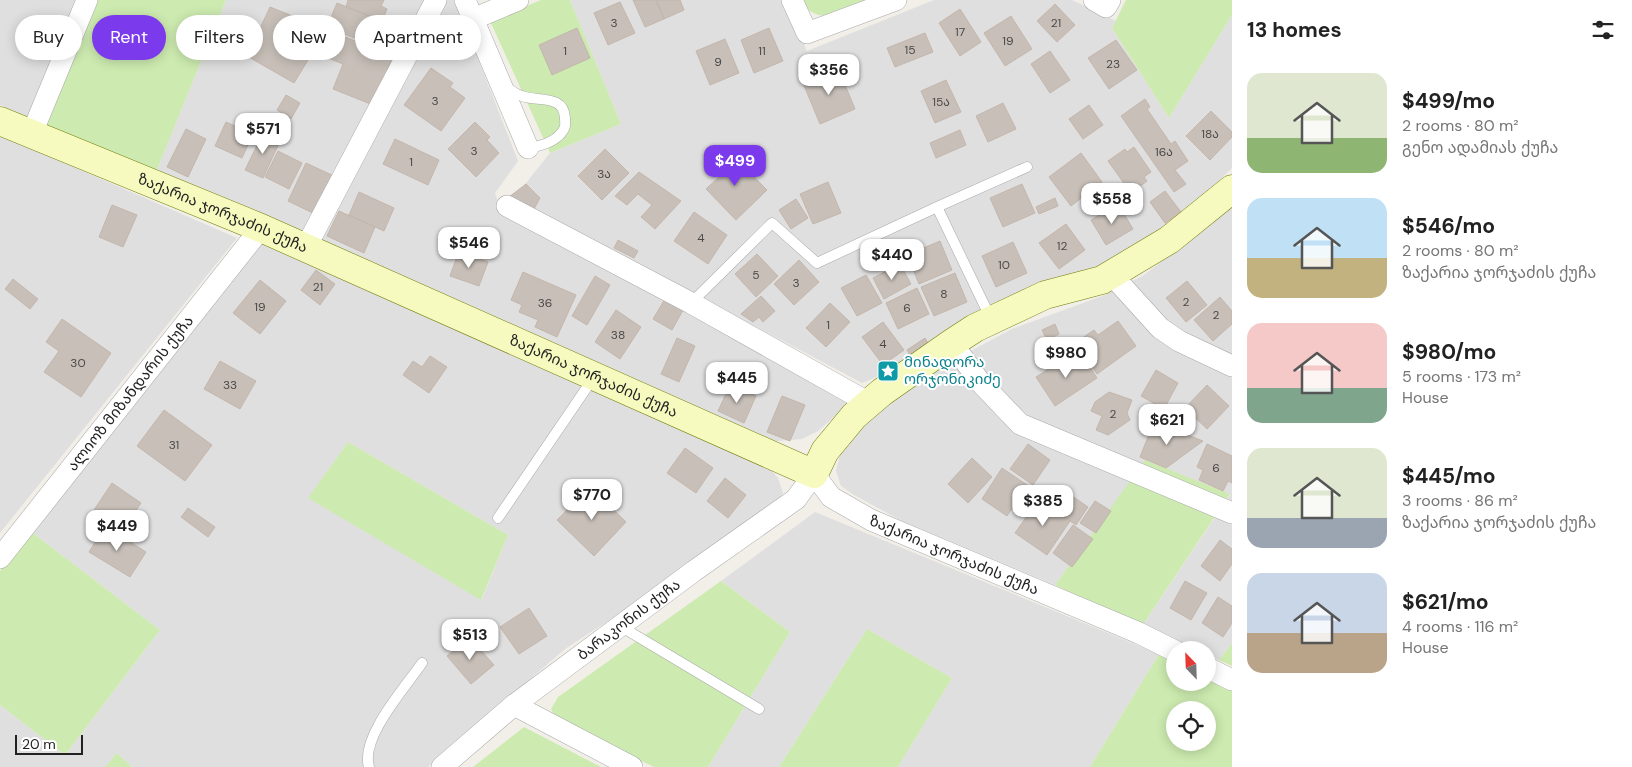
<!DOCTYPE html>
<meta charset="utf-8">
<style>
:root{--surface:#fff;--page:#f2f2f2;--text:#222;--muted:#767676;--accent:#7c3aed}
body{margin:0;font-family:"DM Sans","Noto Sans Georgian",sans-serif;background:var(--page);color:var(--text);height:100vh;display:flex;flex-direction:column;font-size:19px;white-space:nowrap}
*{box-sizing:border-box;margin:0}
p{font-size:16px;color:var(--muted)}
.icon{flex:none;width:28px;height:28px;fill:none;stroke:currentColor;stroke-width:2;stroke-linecap:round;stroke-linejoin:round}
.map{position:relative;flex:1;overflow:hidden}
.side{display:flex;flex-direction:column;background:var(--surface);width:400px}
.side>*{flex:none}
.guide{position:absolute;left:15px;top:15px;width:475px;height:45px;display:flex;gap:10px}
.needle{width:32px;rotate:337deg}
.tools{position:absolute;left:1166px;top:641px;display:grid;gap:10px}
.tools a{display:grid;place-items:center;width:50px;height:50px;border-radius:50%;background:var(--surface);box-shadow:0 2px 12px #0003;font-size:25px}
.scale{position:absolute;left:15px;bottom:12px;width:68px;box-sizing:border-box;padding-left:5px;border:2px solid #222;border-top:0;font-size:14px;line-height:18px;white-space:nowrap;color:#222;-webkit-text-stroke:4px #fff;paint-order:stroke}
.price{position:absolute;translate:-50% -42px;padding:0 11px;border-radius:10px;background:#fff;color:#222;font-size:16px;line-height:32px;filter:drop-shadow(0 1px 2px #0008)}
.price::after{content:'';position:absolute;left:50%;top:30px;width:15px;height:11px;margin-left:-8px;background:inherit;clip-path:polygon(0 0,100% 0,50% 100%)}
.price.current{background:var(--accent);color:#fff}
ul{padding:0;list-style:none}
li{display:flex;align-items:center;gap:15px;height:125px;padding:0 15px}
li span{display:grid;place-items:center;flex:none;width:140px;height:100px;border-radius:15px;color:#555}
li>.icon{margin-inline-start:auto}
span .icon{width:60px;height:60px;fill:#fffc;stroke-width:1}
li b{font-size:21px}
h2{display:flex;justify-content:space-between;align-items:center;height:60px;padding:0 15px;font-size:21px}
.chip{padding:0 18px;border-radius:22px;background:var(--surface);box-shadow:0 2px 12px #0003;font-size:18px;line-height:45px}
.chip.current{background:var(--accent);color:#fff}
main{display:flex;flex:1;min-height:0}
.map>svg:first-child{display:block}
.residential{fill:#e0dfdf;fill-rule:evenodd}
.grass{fill:#cdebb0;fill-rule:evenodd}
.building{fill:#c7bfb8;stroke:#c4b6ab}
.lines{fill:none;stroke-linecap:round;stroke-linejoin:round}
.lane-casing{stroke:#a9a9a9;stroke-width:11}
.street-casing{stroke:#a9a9a9;stroke-width:22}
.secondary-casing{stroke:#707d05;stroke-width:29}
.lane{stroke:#fff;stroke-width:10}
.street{stroke:#fff;stroke-width:21}
.secondary{stroke:#f7fabf;stroke-width:28}
.labels{text-anchor:middle;dominant-baseline:central;stroke-width:4;stroke-linejoin:round;paint-order:stroke}
.number-label{font-size:12px;fill:#4b4948}
.street-label{font-size:15px;fill:#222;stroke:#fff}
.culture-label{font-size:15px;fill:#0d838f;stroke:#fff;text-anchor:start}
</style>
<main>
<div class="map">
<svg width="1232" height="767" viewBox="0 0 1232 767">
<rect width="100%" height="100%" fill="#f2efe9"/>
<!-- residential -->
<path class="residential" d="M0 0H79L31 118 0 105Z
M226 0H425L303 237 156 172Z
M447 0H455L518 161 495 193 500 208 852 401 818 431 802 439 767 442 320 242Z
M570 0H784L807 51 934 0H1072L1116 21 1112 28 1169 118 1232 15V168L1163 235 1096 270 996 302 886 373 862 383 514 198 550 153 621 124Z
M0 135 237 238 0 533Z
M1232 207V643L1219 660 1208 655V650H1196L1142 626 1230 495 1145 461 1055 585 900 520 854 495 841 486 836 471 841 450 869 415 948 363 1012 329 1105 295 1144 275Z
M262 239 767 465 778 478 783 493 771 514 565 649 428 767H132L117 753 105 767H0V705L65 755 160 630 30 531ZM348 442 508 535 482 599 309 498Z
M815 512 1159 654 1090 767H898L952 678 867 629 779 767H708L790 632 721 581Z"/>
<!-- grass -->
<path class="grass" d="M98 0H226L156 172 44 127Z
M541 0H570L621 124 550 153 490 21Z
M802 0H877C855 8 815 31 802 0Z
M1126 0H1232V15L1169 118 1112 28Z
M348 442 508 535 481 600 308 498Z
M1145 460 1230 494 1142 626 1055 585Z
M30 531 160 630 65 755 0 705V571Z
M721 581 790 632 708 767H654L556 721 551 709 558 697Z
M867 629 952 678 898 767H779Z
M1232 643V666L1219 660Z
M1159 654 1175 661V682H1208V675L1232 686V767H1090ZM1175 710H1208V742H1175Z
M524 727 601 767H473Z
M117 753 132 767H105Z"/>
<!-- building -->
<path class="building" d="M348 0H384L381 6 387 9 382 21 346 7Z
M633 0H656L664 19 645 27Z
M656 0H680L684 10 664 19Z
M620 2 635 33 608 45 594 13Z
M337 3 382 21 372 45 327 27Z
M1055 4 1075 25 1057 42 1037 21Z
M270 7 393 56 373 105 333 89 343 64 313 52 294 83 247 56Z
M960 9 981 42 960 56 939 23Z
M1011 16 1032 49 1005 66 984 33Z
M577 28 590 58 552 75 539 45Z
M769 28 783 61 754 73 741 40Z
M925 33 933 52 895 67 887 48Z
M725 39 739 73 710 85 696 51Z
M1116 40 1137 70 1109 89 1088 58Z
M1050 51 1070 80 1050 93 1031 64Z
M431 68 453 83 450 87 465 98 441 131 404 105Z
M838 68 855 109 820 124 803 83Z
M946 80 961 112 935 123 921 91Z
M286 95 300 103 291 119 277 110Z
M1145 99 1150 107 1147 109 1171 144 1175 141 1188 161 1175 170 1186 184 1174 192 1121 116Z
M1003 103 1016 129 988 142 976 116Z
M1089 105 1103 125 1083 139 1069 119Z
M1211 111 1232 132V137L1210 160 1186 136Z
M226 122 253 134 242 158 215 146Z
M475 122 490 137 487 140 499 153 476 177 448 149Z
M186 129 206 139 188 177 167 167Z
M960 130 966 145 936 158 930 143Z
M264 131 281 139 263 178 245 170Z
M395 139 439 160 428 185 383 164Z
M1134 147 1151 172 1144 177 1147 181 1131 193 1108 161 1125 149 1127 152Z
M605 149 629 173 602 200 578 176Z
M278 151 302 163 289 189 265 177Z
M1081 153 1102 182 1071 206 1049 177Z
M731 154 767 190 736 220 706 189 720 176 714 170Z
M306 163 336 177 317 215 288 201Z
M639 172 681 201 655 229 641 217 652 205 638 194 627 205 615 196Z
M828 182 841 213 813 224 800 194Z
M526 184 540 198 534 209 509 197Z
M1022 184 1035 213 1003 227 990 198Z
M1165 191 1181 212 1165 223 1150 202Z
M359 192 394 208 384 231 349 215Z
M1055 198 1058 206 1039 214 1036 207Z
M796 199 808 218 791 229 779 210Z
M1118 204 1133 229 1106 245 1091 220Z
M112 205 137 215 123 247 99 237Z
M339 211 375 227 364 253 327 236Z
M694 212 727 235 708 264 674 241Z
M1066 224 1085 250 1059 269 1039 243Z
M618 240 638 251 634 258 614 248Z
M940 241 952 270 919 284 907 255Z
M1013 242 1027 273 996 287 982 256Z
M459 251 488 262 479 286 450 276Z
M757 254 778 276 756 297 735 274Z
M799 260 819 282 794 305 774 284Z
M900 264 911 284 884 299 873 278Z
M316 270 335 284 320 305 301 290Z
M523 272 576 295 557 337 535 327 538 320 519 312 522 305 511 300Z
M955 273 967 302 934 316 921 287Z
M866 275 882 303 857 316 841 288Z
M595 276 610 285 587 325 572 316Z
M13 279 38 299 30 309 5 289Z
M260 280 286 301 260 334 233 313Z
M1187 281 1207 305 1186 322 1166 298Z
M917 288 929 314 898 329 886 303Z
M761 296 775 311 763 322 759 317 753 322 741 314Z
M1220 297 1232 311V324L1213 341 1194 320Z
M665 299 683 310 672 330 653 319Z
M830 303 850 322 826 347 806 328Z
M616 310 641 327 620 359 595 342Z
M62 319 111 353 81 397 44 372 59 351 46 342Z
M1118 321 1136 346 1097 374 1075 343 1094 330 1098 335Z
M883 322 904 350 883 365 862 337Z
M1055 324 1059 334 1047 340 1042 330Z
M677 338 695 346 679 382 661 374Z
M925 338 931 348 913 360 907 350Z
M1081 353 1097 378 1055 406 1036 377 1058 363 1060 367Z
M430 356 447 367 429 393 403 375 413 361 422 367Z
M220 361 256 381 240 409 204 389Z
M1156 370 1178 383 1164 409 1141 396Z
M730 385 756 396 744 423 718 411Z
M1207 385 1229 406 1207 429 1185 408Z
M1109 392 1132 400 1127 413 1130 420 1108 435 1096 430 1102 416 1091 411 1095 402Z
M782 396 805 405 790 441 767 432Z
M164 410 212 445 185 481 137 446Z
M1154 422 1203 441 1166 468 1140 457Z
M1028 444 1050 460 1033 485 1010 469Z
M1207 444 1232 456V483L1228 481 1223 491 1199 480 1203 470 1197 467Z
M685 448 713 468 696 493 667 473Z
M972 458 992 477 968 503 948 484Z
M1002 468 1027 485 1007 516 982 499Z
M725 478 746 495 728 518 707 501Z
M112 483 141 503 123 530 94 510Z
M590 487 626 522 594 556 557 520Z
M1062 489 1088 507 1076 525 1050 507Z
M1039 499 1070 521 1047 555 1015 533Z
M1095 501 1111 511 1096 533 1080 523Z
M188 508 215 527 208 537 181 517Z
M1073 525 1093 539 1072 567 1053 553Z
M105 526 146 552 130 577 89 552Z
M1220 540 1232 549V564L1220 581 1201 566Z
M1185 581 1207 593 1191 620 1170 608Z
M1218 597 1232 606V623L1223 637 1202 623Z
M529 608 547 636 519 654 500 627Z
M469 637 494 665 471 684 447 656Z"/>
<g class="lines">
<!-- lane casing -->
<g class="lane-casing">
<path id="lane" d="M505 86C510 90 515 94 522 96 537 102 564 94 565 118 565 122 566 126 564 129 557 142 542 146 528 148
M937 207 1027 167
M691 303 772 223 817 263 937 207 991 319
M498 518 594 377
M620 626 759 709
M369 767C360 737 405 688 422 663"/>
</g>
<!-- street casing -->
<g class="street-casing">
<g id="street">
<path d="M465 0 528 148"/>
<path d="M792 0 807 33 896 0"/>
<path d="M1094 0 1106 7 1110 0"/>
<path d="M473 19 518 0"/>
<path d="M32 133 87 0"/>
<path d="M507 206 691 303 869 403"/>
<path d="M305 249 436 0"/>
<path d="M1112 275 1160 328 1179 341 1232 366"/>
<path d="M952 343 980 382 1020 424 1232 513"/>
<path id="s1" d="M0 558 261 228"/>
<path d="M1208 668 1232 680"/>
<path d="M514 705 632 767"/>
<path id="s2" d="M442 767 514 705 694 571 796 499 814 474 831 497 871 520 1139 633 1175 651"/>
</g>
</g>
<!-- secondary casing -->
<g class="secondary-casing">
<g id="secondary">
<path id="s3" d="M0 121 261 228 814 474 825 451 854 416 882 392 952 343 975 328 1045 295 1102 280 1169 240 1232 189"/>
</g>
</g>
<!-- lane -->
<use href="#lane" class="lane"/>
<!-- street -->
<use href="#street" class="street"/>
<!-- secondary -->
<use href="#secondary" class="secondary"/>
</g>
<!-- icons -->
<defs>
<g id="sight-square" transform="scale(1.125)"><rect x="-9" y="-9" width="18" height="18" rx="4" fill="#0f9aa8" stroke="#fff"/><path d="M0-6L1.8-2.2L6-1.7L2.9 1.2L3.7 5.4L0 3.3L-3.7 5.4L-2.9 1.2L-6-1.7L-1.8-2.2Z" fill="#fff"/></g>
</defs>
<g fill-rule="evenodd">
<use href="#sight-square" x="888" y="371"/>
</g>
<g class="labels">
<!-- number labels -->
<g class="number-label">
<text x="614" y="23">3</text>
<text x="1056" y="23">21</text>
<text x="960" y="32">17</text>
<text x="1008" y="41">19</text>
<text x="910" y="50">15</text>
<text x="565" y="51">1</text>
<text x="762" y="51">11</text>
<text x="718" y="62">9</text>
<text x="1113" y="64">23</text>
<text x="435" y="101">3</text>
<text x="941" y="102">15ა</text>
<text x="1210" y="134">18ა</text>
<text x="474" y="151">3</text>
<text x="1164" y="152">16ა</text>
<text x="411" y="162">1</text>
<text x="604" y="174">3ა</text>
<text x="701" y="238">4</text>
<text x="1062" y="246">12</text>
<text x="1004" y="265">10</text>
<text x="756" y="275">5</text>
<text x="796" y="283">3</text>
<text x="318" y="287">21</text>
<text x="944" y="294">8</text>
<text x="1186" y="302">2</text>
<text x="545" y="303">36</text>
<text x="260" y="307">19</text>
<text x="907" y="308">6</text>
<text x="1216" y="315">2</text>
<text x="828" y="325">1</text>
<text x="618" y="335">38</text>
<text x="883" y="344">4</text>
<text x="78" y="363">30</text>
<text x="230" y="385">33</text>
<text x="1113" y="414">2</text>
<text x="174" y="445">31</text>
<text x="1216" y="468">6</text>
</g>
<!-- street labels -->
<g class="street-label">
<text stroke="none"><textPath href="#s3" startOffset="241">ზაქარია ჯორჯაძის ქუჩა</textPath></text>
<text stroke="none"><textPath href="#s3" startOffset="646">ზაქარია ჯორჯაძის ქუჩა</textPath></text>
<text stroke="none"><textPath href="#s1" startOffset="210">ალიოზ მიზანდარის ქუჩა</textPath></text>
<text stroke="none"><textPath href="#s2" startOffset="640">ზაქარია ჯორჯაძის ქუჩა</textPath></text>
<text stroke="none"><textPath href="#s2" startOffset="238">ბარაკონის ქუჩა</textPath></text>
</g>
<!-- culture labels -->
<g class="culture-label">
<text x="904" y="362">მინადორა<tspan x="904" dy="17">ორჯონიკიძე</tspan></text>
</g>
</g>
</svg>
<div class="tools">
<a><svg class="needle" viewBox="-14 -14 28 28"><path d="M0-13l5 13h-10z" fill="#e53935"/><path d="M0 13l5-13h-10z" fill="#767676"/></svg></a>
<a><svg class="icon" aria-label="locate" viewBox="0 0 24 24"><circle cx="12" cy="12" r="6"/><path d="M12 2v4M12 18v4M2 12h4M18 12h4"/></svg></a>
</div>
<div class="scale">20 m</div>
<b class="price" style="left:829px;top:96px">$356</b>
<b class="price" style="left:263px;top:155px">$571</b>
<b class="price current" style="left:735px;top:187px">$499</b>
<b class="price" style="left:1112px;top:225px">$558</b>
<b class="price" style="left:469px;top:269px">$546</b>
<b class="price" style="left:892px;top:281px">$440</b>
<b class="price" style="left:1066px;top:379px">$980</b>
<b class="price" style="left:737px;top:404px">$445</b>
<b class="price" style="left:1167px;top:446px">$621</b>
<b class="price" style="left:592px;top:521px">$770</b>
<b class="price" style="left:1043px;top:527px">$385</b>
<b class="price" style="left:117px;top:552px">$449</b>
<b class="price" style="left:470px;top:661px">$513</b>
<div class="guide">
<a class="chip">Buy</a>
<a class="chip current">Rent</a>
<a class="chip">Filters</a>
<a class="chip">New</a>
<a class="chip">Apartment</a>
</div>
</div>
<section class="side">
<h2>13 homes<svg class="icon" aria-label="filters" viewBox="0 0 24 24"><path d="M4 7h16M4 17h16"/><circle cx="9" cy="7" r="2"/><circle cx="15" cy="17" r="2"/></svg></h2>
<ul>
<li><span style="background:linear-gradient(#dfe7d0 65%,#8fb573 0)"><svg class="icon" aria-label="home" viewBox="0 0 24 24"><path d="M3 11l9-7 9 7M6 9v11h12V9"/></svg></span><div><b>$499/mo</b><p>2 rooms · 80 m²</p><p>გენო ადამიას ქუჩა</p></div></li>
<li><span style="background:linear-gradient(#bfe0f5 60%,#c2b280 0)"><svg class="icon" aria-label="home" viewBox="0 0 24 24"><path d="M3 11l9-7 9 7M6 9v11h12V9"/></svg></span><div><b>$546/mo</b><p>2 rooms · 80 m²</p><p>ზაქარია ჯორჯაძის ქუჩა</p></div></li>
<li><span style="background:linear-gradient(#f6c9c9 65%,#7fa58c 0)"><svg class="icon" aria-label="home" viewBox="0 0 24 24"><path d="M3 11l9-7 9 7M6 9v11h12V9"/></svg></span><div><b>$980/mo</b><p>5 rooms · 173 m²</p><p>House</p></div></li>
<li><span style="background:linear-gradient(#dfe7d0 70%,#9aa5b1 0)"><svg class="icon" aria-label="home" viewBox="0 0 24 24"><path d="M3 11l9-7 9 7M6 9v11h12V9"/></svg></span><div><b>$445/mo</b><p>3 rooms · 86 m²</p><p>ზაქარია ჯორჯაძის ქუჩა</p></div></li>
<li><span style="background:linear-gradient(#c9d6e8 60%,#b9a48a 0)"><svg class="icon" aria-label="home" viewBox="0 0 24 24"><path d="M3 11l9-7 9 7M6 9v11h12V9"/></svg></span><div><b>$621/mo</b><p>4 rooms · 116 m²</p><p>House</p></div></li>
</ul>
</section>
</main>
